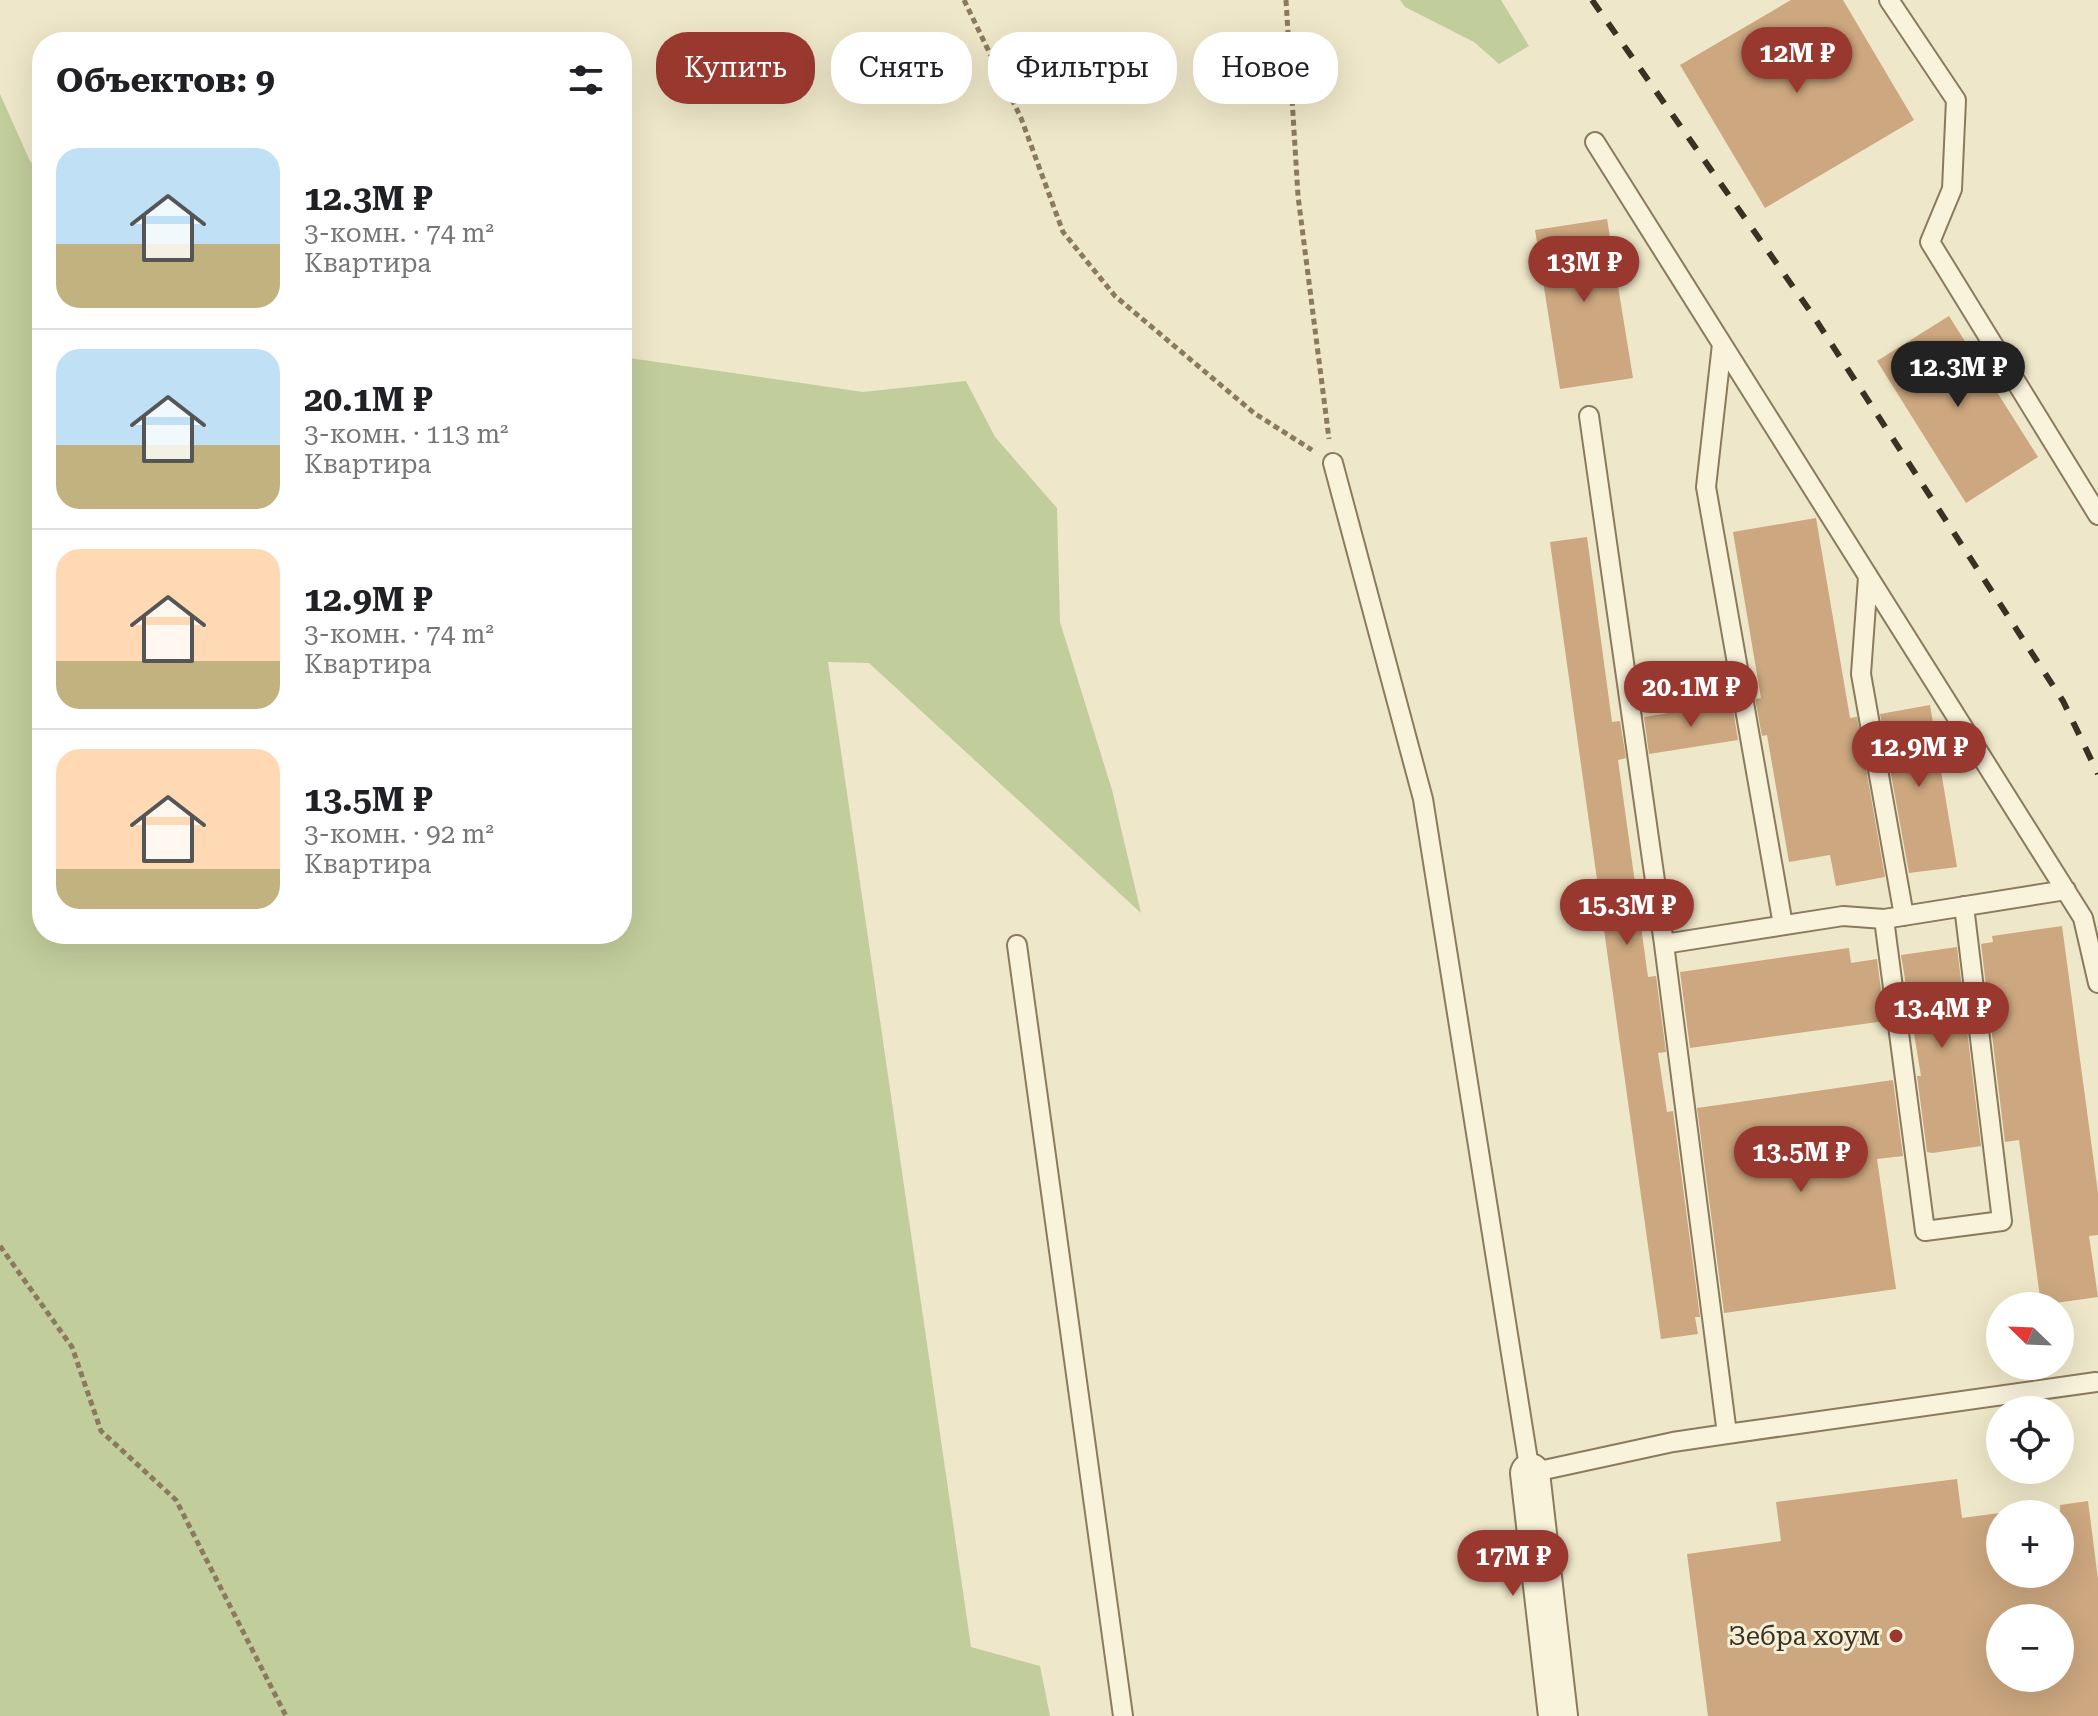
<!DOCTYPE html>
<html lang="ru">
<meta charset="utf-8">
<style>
:root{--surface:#fff;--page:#f6f6f6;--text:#202124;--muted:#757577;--line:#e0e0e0;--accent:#99382e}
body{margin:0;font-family:"Roboto Serif",serif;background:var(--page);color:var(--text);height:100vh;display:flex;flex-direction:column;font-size:30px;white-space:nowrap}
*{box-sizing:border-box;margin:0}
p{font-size:26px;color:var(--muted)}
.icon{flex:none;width:44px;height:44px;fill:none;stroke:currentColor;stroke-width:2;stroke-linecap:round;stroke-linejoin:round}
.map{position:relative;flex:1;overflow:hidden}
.sheet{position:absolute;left:32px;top:32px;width:600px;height:912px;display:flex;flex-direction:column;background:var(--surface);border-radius:32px;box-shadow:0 8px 32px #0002}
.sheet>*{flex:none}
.top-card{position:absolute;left:656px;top:32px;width:760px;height:72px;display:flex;gap:16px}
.needle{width:52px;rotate:293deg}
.buttons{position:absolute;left:1986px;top:1292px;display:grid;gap:16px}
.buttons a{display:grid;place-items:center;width:88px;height:88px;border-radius:50%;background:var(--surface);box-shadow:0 8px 32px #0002;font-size:40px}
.price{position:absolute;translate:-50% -68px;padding:0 18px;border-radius:28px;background:var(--accent);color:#fff;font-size:26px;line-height:52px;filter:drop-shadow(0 2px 4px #0008)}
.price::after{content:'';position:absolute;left:50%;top:48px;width:24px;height:18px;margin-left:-12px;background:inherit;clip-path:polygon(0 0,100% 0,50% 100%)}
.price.active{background:#222;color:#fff}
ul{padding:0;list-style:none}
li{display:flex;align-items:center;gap:24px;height:200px;padding:0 24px}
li+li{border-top:2px solid var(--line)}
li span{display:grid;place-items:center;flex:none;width:224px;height:160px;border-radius:24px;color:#555}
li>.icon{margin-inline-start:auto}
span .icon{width:96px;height:96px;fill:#fffc;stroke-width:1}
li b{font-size:34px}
h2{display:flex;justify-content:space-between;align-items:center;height:96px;padding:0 24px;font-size:34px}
.pill{padding:0 28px;border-radius:32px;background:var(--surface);box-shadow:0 8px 32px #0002;font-size:28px;line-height:72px}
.pill.active{background:var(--accent);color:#fff}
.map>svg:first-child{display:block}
.green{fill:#c2cd9c}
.building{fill:#cca77f;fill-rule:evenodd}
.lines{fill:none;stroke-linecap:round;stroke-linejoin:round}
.lane-casing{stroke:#8b7a5d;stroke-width:22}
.street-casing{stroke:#8b7a5d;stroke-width:42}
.path{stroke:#8b7a5d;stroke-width:5;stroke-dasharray:6 4;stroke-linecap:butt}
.lane{stroke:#f9f3dc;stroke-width:18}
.street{stroke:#f9f3dc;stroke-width:38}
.rail{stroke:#3b3021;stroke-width:6;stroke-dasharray:14 14;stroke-linecap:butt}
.poi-dot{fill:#99382e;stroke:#f6f0d8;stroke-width:3}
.labels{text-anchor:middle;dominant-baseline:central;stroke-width:6;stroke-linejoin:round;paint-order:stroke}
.poi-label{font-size:26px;fill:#3b3021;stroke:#f6f0d8;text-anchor:end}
</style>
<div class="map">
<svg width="2098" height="1716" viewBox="0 0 2098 1716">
<rect width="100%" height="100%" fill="#eee7c9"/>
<!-- green -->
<path class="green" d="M1400 0H1501L1529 46 1499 64 1474 42 1405 7Z
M0 94 30 161 42 175V934H622V357L863 392 966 381 995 437 1057 508 1060 622 1112 790 1141 913 869 663 828 662 971 1647 1040 1666 1050 1716H0Z"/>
<!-- building -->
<path class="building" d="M1791 0H1843L1914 120 1765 208 1680 65Z
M1607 219 1633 378 1560 389 1535 230Z
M1949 316 2038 457 1966 503 1877 361Z
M1816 518 1850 718 1857 717 1885 877 1836 886 1830 855 1789 862 1767 735 1762 736 1755 699 1761 698 1733 532Z
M1587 537 1612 722 1620 721 1626 758 1618 760 1648 977 1656 976 1666 1052 1658 1053 1667 1112 1673 1111 1700 1317H1695L1698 1334 1661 1339 1550 542Z
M1732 703 1738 740 1649 754 1644 717Z
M1930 705 1957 867 1909 873 1880 714Z
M2062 926 2098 1193V1235L2089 1236 2098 1297 2041 1305 2019 1140 2005 1142 1981 944 1993 942 1992 936Z
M1957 947 1981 1146 1932 1153 1927 1152 1917 1076H1921L1901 955Z
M1849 948 1851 963 1877 959 1885 1021 1690 1048 1680 972Z
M1893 1080 1903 1156 1877 1159 1896 1289 1724 1313 1697 1108Z
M1957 1479 1962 1518 2000 1513V1574H2060V1505L2088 1501 2098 1579V1716H1708L1687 1554 1781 1541 1776 1502ZM2000 1618H2060V1678H2000Z"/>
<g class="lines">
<!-- lane casing -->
<g class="lane-casing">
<path id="lane" d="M1889 0 1956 100 1952 189 1930 242 2098 515
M1595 142 2083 918 2098 983
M1722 344 1706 487 1783 925
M1589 416 1664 944 1843 916 1884 919 2066 890
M1333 463 1423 799 1530 1473 1673 1442 1727 1434
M1868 577 1861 674 1904 916
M1884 919 1925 1231 2002 1221 1964 906
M1664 944 1727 1434 2096 1382
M1017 945 1123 1716"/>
</g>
<!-- street casing -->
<g class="street-casing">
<path id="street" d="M1530 1473 1558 1716"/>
</g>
<!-- path -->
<path class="path" d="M964 0 1021 118 1063 232 1115 296 1254 413 1312 450
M1286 0 1298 196 1329 439
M0 1246 72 1347 101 1431 176 1500 286 1716"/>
<!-- lane -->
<use href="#lane" class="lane"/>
<!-- street -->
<use href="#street" class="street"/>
<!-- rail -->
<path class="rail" d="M1592 0 1810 311 2063 701 2098 774"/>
</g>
<!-- markers -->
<circle class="poi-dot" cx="1896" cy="1636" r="8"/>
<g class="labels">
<!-- poi labels -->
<g class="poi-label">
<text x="1880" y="1636">Зебра хоум</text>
</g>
</g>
</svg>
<div class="buttons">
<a><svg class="needle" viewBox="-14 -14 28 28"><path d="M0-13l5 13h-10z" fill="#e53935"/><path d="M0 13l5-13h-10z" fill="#757577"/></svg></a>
<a><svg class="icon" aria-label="locate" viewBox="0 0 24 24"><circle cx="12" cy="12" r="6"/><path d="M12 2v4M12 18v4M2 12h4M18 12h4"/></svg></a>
<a>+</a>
<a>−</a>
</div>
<b class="price" style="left:1797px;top:95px">12M ₽</b>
<b class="price" style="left:1584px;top:304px">13M ₽</b>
<b class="price active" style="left:1958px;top:409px">12.3M ₽</b>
<b class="price" style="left:1691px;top:729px">20.1M ₽</b>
<b class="price" style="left:1919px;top:789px">12.9M ₽</b>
<b class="price" style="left:1627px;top:947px">15.3M ₽</b>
<b class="price" style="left:1942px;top:1050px">13.4M ₽</b>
<b class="price" style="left:1801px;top:1194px">13.5M ₽</b>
<b class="price" style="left:1513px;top:1598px">17M ₽</b>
<div class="top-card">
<a class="pill active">Купить</a>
<a class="pill">Снять</a>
<a class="pill">Фильтры</a>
<a class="pill">Новое</a>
</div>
<section class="sheet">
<h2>Объектов: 9<svg class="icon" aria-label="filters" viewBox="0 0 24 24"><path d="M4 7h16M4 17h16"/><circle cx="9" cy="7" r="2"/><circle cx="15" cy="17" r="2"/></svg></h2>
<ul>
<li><span style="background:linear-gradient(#bfe0f5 60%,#c2b280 0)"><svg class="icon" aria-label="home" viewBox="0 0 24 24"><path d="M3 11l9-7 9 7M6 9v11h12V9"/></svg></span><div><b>12.3M ₽</b><p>3-комн. · 74 m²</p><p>Квартира</p></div></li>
<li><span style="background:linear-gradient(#bfe0f5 60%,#c2b280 0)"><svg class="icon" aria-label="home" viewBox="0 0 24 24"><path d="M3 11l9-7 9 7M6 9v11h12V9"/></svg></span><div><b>20.1M ₽</b><p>3-комн. · 113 m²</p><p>Квартира</p></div></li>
<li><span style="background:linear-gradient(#ffd9b3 70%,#c2b280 0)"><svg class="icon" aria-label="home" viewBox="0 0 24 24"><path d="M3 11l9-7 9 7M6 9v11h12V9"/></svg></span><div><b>12.9M ₽</b><p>3-комн. · 74 m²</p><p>Квартира</p></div></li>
<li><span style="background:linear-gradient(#ffd9b3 75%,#c2b280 0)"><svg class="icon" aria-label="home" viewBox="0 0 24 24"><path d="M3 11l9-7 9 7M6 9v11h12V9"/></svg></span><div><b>13.5M ₽</b><p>3-комн. · 92 m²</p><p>Квартира</p></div></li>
</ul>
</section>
</div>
